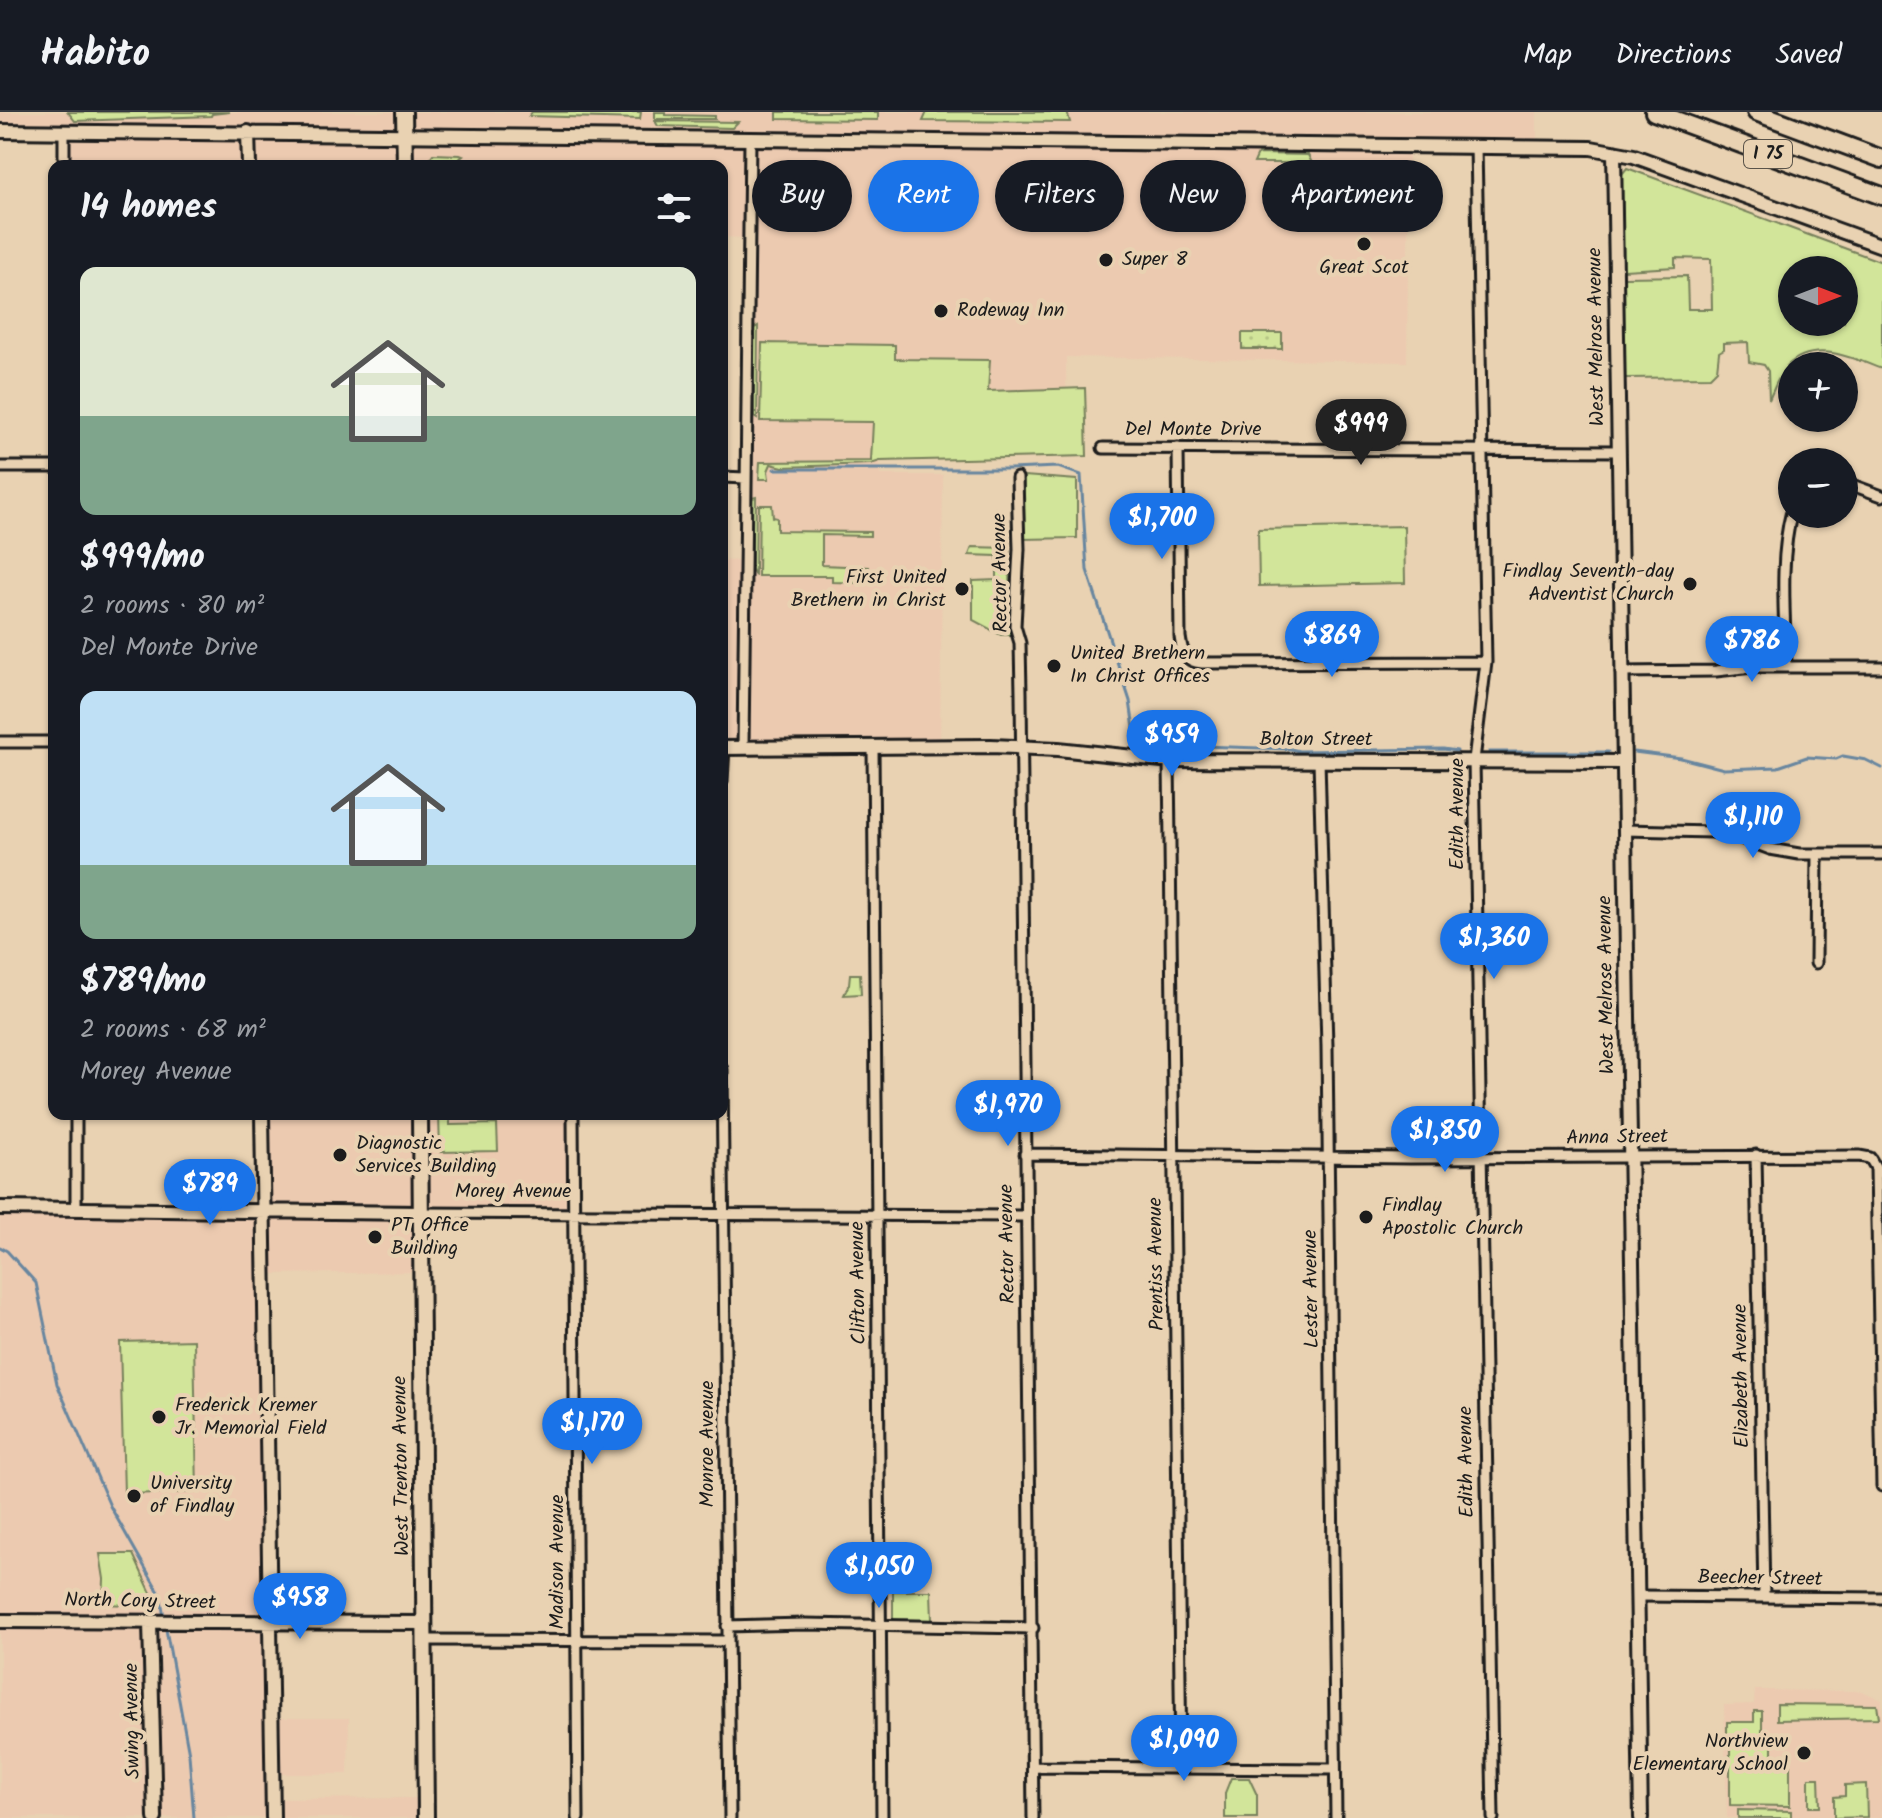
<!DOCTYPE html>
<meta charset="utf-8">
<style>
:root{--surface:#171b24;--page:#20242c;--text:#f1f3f6;--muted:#9ea1a6;--line:#363941;--accent:#1a73e8}
body{margin:0;font-family:Kalam,sans-serif;background:var(--page);color:var(--text);height:100vh;display:flex;flex-direction:column;font-size:30px;white-space:nowrap}
*{box-sizing:border-box;margin:0}
p{font-size:26px;color:var(--muted)}
.icon{flex:none;width:44px;height:44px;fill:none;stroke:currentColor;stroke-width:2;stroke-linecap:round;stroke-linejoin:round}
.map{position:relative;flex:1;overflow:hidden}
.drawer{position:absolute;left:48px;top:48px;width:680px;height:960px;display:flex;flex-direction:column;background:var(--surface);border-radius:16px;box-shadow:0 2px 6px #0004}
.drawer>*{flex:none}
.banner{position:absolute;left:752px;top:48px;width:760px;height:72px;display:flex;gap:16px}
.needle{width:52px;rotate:90deg}
.tools{position:absolute;left:1778px;top:144px;display:grid;gap:16px}
.tools a{display:grid;place-items:center;width:80px;height:80px;border-radius:50%;background:var(--surface);box-shadow:0 2px 6px #0004;font-size:40px}
.price{position:absolute;translate:-50% -68px;padding:0 18px;border-radius:28px;background:var(--accent);color:#fff;font-size:26px;line-height:52px;filter:drop-shadow(0 2px 4px #0008)}
.price::after{content:'';position:absolute;left:50%;top:48px;width:24px;height:18px;margin-left:-12px;background:inherit;clip-path:polygon(0 0,100% 0,50% 100%)}
.price.selected{background:#222;color:#fff}
ul{padding:0;list-style:none}
li{display:grid;align-content:center;gap:16px;height:424px;padding:0 32px}
li span{display:grid;place-items:center;height:248px;border-radius:16px;color:#555}
li>.icon{margin-inline-start:auto}
span .icon{width:144px;height:144px;fill:#fffc;stroke-width:1}
li b{font-size:34px}
h2{display:flex;justify-content:space-between;align-items:center;height:96px;padding:0 32px;font-size:34px}
.pill{padding:0 28px;border-radius:36px;background:var(--surface);box-shadow:0 2px 6px #0004;font-size:28px;line-height:72px}
.pill.selected{background:var(--accent);color:#fff}
header{display:flex;align-items:center;gap:48px;box-sizing:border-box;height:112px;padding:0 40px;background:var(--surface);border-bottom:2px solid var(--line)}
header strong{font-size:38px}
nav{display:flex;gap:44px;margin-inline-start:auto;font-size:28px}
.map>svg:first-child{display:block}
.built{fill:#eccab0}
.green{fill:#d2e59a;stroke:#77805b;stroke-width:2;fill-rule:evenodd}
.garden{fill:url(#garden-dots);stroke:#77805b;stroke-width:2}
.lines{fill:none;stroke-linecap:round;stroke-linejoin:round}
.stream{stroke:#68869f;stroke-width:3}
.street-casing{stroke:#1c1c1c;stroke-width:15}
.secondary-casing{stroke:#1c1c1c;stroke-width:18}
.primary-casing{stroke:#1c1c1c;stroke-width:20}
.highway-casing{stroke:#1c1c1c;stroke-width:22}
.street{stroke:#e9d2b2;stroke-width:9}
.secondary{stroke:#e9d2b2;stroke-width:12}
.primary{stroke:#e9d2b2;stroke-width:14}
.highway{stroke:#e9d2b2;stroke-width:16}
.poi-dot{fill:#1c1c1c;stroke:#e9d2b2;stroke-width:3}
.labels{text-anchor:middle;dominant-baseline:central;stroke-width:8;stroke-linejoin:round;paint-order:stroke}
.shield{fill:#e9d2b2;stroke:#5a5349;stroke-width:2}
.shield-label{font-size:18px;font-weight:bold;fill:#1c1c1c}
.poi-label{font-size:20px;fill:#1c1c1c;stroke:#e9d2b2;text-anchor:start}
.street-label{font-size:20px;fill:#1c1c1c;stroke:#e9d2b2}
</style>
<header>
<strong>Habito</strong>
<nav><a>Map</a><a>Directions</a><a>Saved</a></nav>
</header>
<div class="map">
<svg width="1882" height="1706" viewBox="0 0 1882 1706">
<defs>
<pattern id="garden-dots" width="8" height="8" patternUnits="userSpaceOnUse" patternTransform="scale(2)"><rect width="8" height="8" fill="#d2e59a"/><path d="M2 2h.1M6 6h.1" fill="none" stroke="#b4c484" stroke-width="1.8" stroke-linecap="round"/></pattern>
</defs>
<rect width="100%" height="100%" fill="#e9d2b2"/>
<filter id="ink" filterUnits="userSpaceOnUse"><feTurbulence type="fractalNoise" baseFrequency=".0125" numOctaves="2"/><feDisplacementMap in="SourceGraphic" scale="16" xChannelSelector="R" yChannelSelector="G"/><feConvolveMatrix kernelMatrix="1 2 1 2 8 2 1 2 1" color-interpolation-filters="sRGB"/></filter>
<g filter="url(#ink)">
<!-- built -->
<path class="built" d="M0 0H1537V35L1409 34 1407 250 1066 245 1067 344 880 349 881 363H943L940 635 722 636V449L745 448 747 126 722 125V54H64V20L0 19Z
M262 1002H573V1099L422 1101V1160L266 1162 272 1606H349L348 1662H273V1687L426 1686 424 1706H0V1095L264 1097Z
M1755 1578 1862 1579 1882 1588V1706H1727L1724 1593 1754 1592Z"/>
<!-- green -->
<path class="green" d="M68 0H230L212 2 211 4 75 9Z
M532 0H641L640 7 529 4Z
M655 0H665V3L715 4V7H655Z
M777 0H878V8L777 7Z
M927 0H1067L1070 10 923 9Z
M655 9 738 10 732 16 658 14Z
M433 42 460 43 463 44 458 48V54H424Z
M1258 42 1308 43 1312 51H1254Z
M1627 56 1882 150V257C1852 246 1814 227 1787 254 1779 262 1774 277 1769 288L1768 259 1764 253 1749 250 1748 230 1724 231V237L1719 240 1717 258 1710 265 1626 266 1623 264 1624 165 1687 164 1688 197H1712L1711 147 1675 146V155L1624 158 1621 155 1622 62ZM1792 158H1844V210H1792Z
M1046 58H1068V80H1046Z
M758 214 757 307 754 305V216Z
M762 231 895 233V247L990 248 988 279 1085 276 1087 344 880 349 871 352 783 355 771 352 768 359 769 367H759L760 350 871 349 873 310 760 309Z
M1024 364 1077 368V426L1022 427Z
M756 385 755 464 752 457V386Z
M759 393H772L773 405 777 406V419L870 420V424L822 423V453L869 455 870 468 866 471 832 470V464H758Z
M1404 414 1405 471 1259 474 1258 417Z
M972 435 1009 436 1010 523H1001L973 508V469L997 468V444L969 443Z
M850 862H860L861 882 844 883 849 872Z
M439 1002H450V1013L497 1012 498 1039 440 1040Z
M194 1228 197 1380 124 1382 120 1230Z
M100 1442H133L157 1494 103 1492 104 1467Z
M893 1479H931L932 1508H893Z
M1777 1592 1877 1593 1879 1606 1777 1608Z
M1754 1599H1762V1625H1727V1610H1754Z
M1765 1625H1772V1641L1776 1645H1789L1790 1648V1694L1730 1693V1628H1765Z
M1231 1666H1249L1257 1683V1706H1225V1681Z
M1809 1666H1819L1820 1695H1809Z
M1866 1672 1867 1705 1834 1706V1685L1845 1684V1673Z
M1738 1698 1791 1699V1706H1738Z"/>
<!-- garden -->
<path class="garden" d="M1242 221H1282V237H1242Z"/>
<g class="lines">
<!-- stream -->
<path class="stream" d="M774 357H1010L1058 355 1081 363 1087 458 1130 589 1135 624 1145 632 1291 637 1299 639 1443 637 1457 639
M1489 640H1608
M1634 640 1681 646 1724 657 1778 655 1807 645 1836 647 1843 644 1866 648 1882 656
M0 1135 7 1139 36 1171 57 1272 110 1394 160 1482 164 1505
M165 1512 189 1642 194 1706"/>
<!-- street casing -->
<g class="street-casing">
<path id="street" d="M64 20V54
M1476 34 1486 550 1474 648 1493 1706
M1103 336 1618 339
M1178 336 1180 525C1182 540 1185 550 1202 551L1486 550
M0 355H54
M722 365 745 366
M1017 366 1019 437 1015 514 1020 531 1021 581 1033 1706
M1844 370 1882 384
M1786 555C1785 504 1779 448 1792 399
M1621 560 1716 559 1753 555H1882
M0 630H54
M873 635 882 1706
M743 636 750 27
M1169 648 1181 1655
M1319 648 1327 934 1336 1706
M722 669 724 636
M1624 718 1712 720 1736 724 1770 737 1799 742H1882
M1816 851 1817 742
M722 957 730 1706
M76 1002V1096
M573 1002 578 1706
M1025 1042 1410 1046 1859 1044 1870 1046 1876 1056 1882 1374
M1756 1043 1764 1485
M421 1101 1026 1104
M1637 1484 1882 1486
M727 1514 805 1512 1033 1516
M425 1528 728 1529
M1033 1655 1334 1657"/>
</g>
<!-- secondary casing -->
<g class="secondary-casing">
<path id="secondary" d="M0 19 1591 36 1634 44 1882 134
M248 20 249 54
M1614 40 1641 1706
M722 636 991 634 1058 637 1162 648 1623 650
M262 1002 273 1706
M0 1096 421 1101
M0 1509 425 1511
M150 1511 155 1706"/>
</g>
<!-- primary casing -->
<g class="primary-casing">
<path id="primary" d="M404 0 405 54
M420 1002 426 1706"/>
</g>
<!-- highway casing -->
<g class="highway-casing">
<path id="highway" d="M1654 0 1882 84
M1756 0 1882 47"/>
</g>
<!-- street -->
<use href="#street" class="street"/>
<!-- secondary -->
<use href="#secondary" class="secondary"/>
<!-- primary -->
<use href="#primary" class="primary"/>
<!-- highway -->
<use href="#highway" class="highway"/>
</g>
</g>
<!-- markers -->
<g class="poi-dot">
<circle cx="1364" cy="132" r="8"/>
<circle cx="1106" cy="148" r="8"/>
<circle cx="941" cy="199" r="8"/>
<circle cx="1690" cy="472" r="8"/>
<circle cx="962" cy="477" r="8"/>
<circle cx="1054" cy="554" r="8"/>
<circle cx="340" cy="1043" r="8"/>
<circle cx="1366" cy="1105" r="8"/>
<circle cx="375" cy="1125" r="8"/>
<circle cx="159" cy="1305" r="8"/>
<circle cx="134" cy="1384" r="8"/>
<circle cx="1804" cy="1641" r="8"/>
</g>
<g class="labels">
<!-- shield labels -->
<rect class="shield" x="1744" y="28" width="48" height="28" rx="6"/>
<g class="shield-label">
<text x="1768" y="42">I 75</text>
</g>
<!-- poi labels -->
<g class="poi-label">
<text x="1122" y="148">Super 8</text>
<text x="1364" y="156" text-anchor="middle">Great Scot</text>
<text x="957" y="199">Rodeway Inn</text>
<text x="1674" y="460" text-anchor="end">Findlay Seventh-day<tspan x="1674" dy="23">Adventist Church</tspan></text>
<text x="946" y="466" text-anchor="end">First United<tspan x="946" dy="23">Brethern in Christ</tspan></text>
<text x="1070" y="542">United Brethern<tspan x="1070" dy="23">In Christ Offices</tspan></text>
<text x="356" y="1032">Diagnostic<tspan x="356" dy="23">Services Building</tspan></text>
<text x="1382" y="1094">Findlay<tspan x="1382" dy="23">Apostolic Church</tspan></text>
<text x="391" y="1114">PT Office<tspan x="391" dy="23">Building</tspan></text>
<text x="175" y="1294">Frederick Kremer<tspan x="175" dy="23">Jr. Memorial Field</tspan></text>
<text x="150" y="1372">University<tspan x="150" dy="23">of Findlay</tspan></text>
<text x="1788" y="1630" text-anchor="end">Northview<tspan x="1788" dy="23">Elementary School</tspan></text>
</g>
<!-- street labels -->
<g class="street-label">
<text transform="translate(1597 225) rotate(-91)">West Melrose Avenue</text>
<text x="1193" y="318">Del Monte Drive</text>
<text transform="translate(1001 461) rotate(-91)">Rector Avenue</text>
<text x="1316" y="628">Bolton Street</text>
<text transform="translate(1458 702) rotate(-90)">Edith Avenue</text>
<text transform="translate(1607 873) rotate(-91)">West Melrose Avenue</text>
<text transform="translate(1617 1026) rotate(-1)">Anna Street</text>
<text x="513" y="1080">Morey Avenue</text>
<text transform="translate(1008 1132) rotate(-91)">Rector Avenue</text>
<text transform="translate(1157 1152) rotate(-91)">Prentiss Avenue</text>
<text transform="translate(859 1171) rotate(-91)">Clifton Avenue</text>
<text transform="translate(1312 1177) rotate(-91)">Lester Avenue</text>
<text transform="translate(1742 1264) rotate(-91)">Elizabeth Avenue</text>
<text transform="translate(708 1332) rotate(-90)">Monroe Avenue</text>
<text transform="translate(1467 1350) rotate(-91)">Edith Avenue</text>
<text transform="translate(402 1354) rotate(-91)">West Trenton Avenue</text>
<text transform="translate(558 1450) rotate(-90)">Madison Avenue</text>
<text transform="translate(1760 1467) rotate(1)">Beecher Street</text>
<text transform="translate(140 1490) rotate(1)">North Cory Street</text>
<text transform="translate(133 1609) rotate(-91)">Swing Avenue</text>
</g>
</g>
</svg>
<div class="tools">
<a><svg class="needle" viewBox="-14 -14 28 28"><path d="M0-13l5 13h-10z" fill="#e53935"/><path d="M0 13l5-13h-10z" fill="#9ea1a6"/></svg></a>
<a>+</a>
<a>−</a>
</div>
<b class="price selected" style="left:1361px;top:355px">$999</b>
<b class="price" style="left:1162px;top:449px">$1,700</b>
<b class="price" style="left:1332px;top:567px">$869</b>
<b class="price" style="left:1752px;top:572px">$786</b>
<b class="price" style="left:1172px;top:666px">$959</b>
<b class="price" style="left:1753px;top:748px">$1,110</b>
<b class="price" style="left:1494px;top:869px">$1,360</b>
<b class="price" style="left:1008px;top:1036px">$1,970</b>
<b class="price" style="left:1445px;top:1062px">$1,850</b>
<b class="price" style="left:210px;top:1115px">$789</b>
<b class="price" style="left:592px;top:1354px">$1,170</b>
<b class="price" style="left:879px;top:1498px">$1,050</b>
<b class="price" style="left:300px;top:1529px">$958</b>
<b class="price" style="left:1184px;top:1671px">$1,090</b>
<div class="banner">
<a class="pill">Buy</a>
<a class="pill selected">Rent</a>
<a class="pill">Filters</a>
<a class="pill">New</a>
<a class="pill">Apartment</a>
</div>
<section class="drawer">
<h2>14 homes<svg class="icon" aria-label="filters" viewBox="0 0 24 24"><path d="M4 7h16M4 17h16"/><circle cx="9" cy="7" r="2"/><circle cx="15" cy="17" r="2"/></svg></h2>
<ul>
<li><span style="background:linear-gradient(#dfe7d0 60%,#7fa58c 0)"><svg class="icon" aria-label="home" viewBox="0 0 24 24"><path d="M3 11l9-7 9 7M6 9v11h12V9"/></svg></span><div><b>$999/mo</b><p>2 rooms · 80 m²</p><p>Del Monte Drive</p></div></li>
<li><span style="background:linear-gradient(#bfe0f5 70%,#7fa58c 0)"><svg class="icon" aria-label="home" viewBox="0 0 24 24"><path d="M3 11l9-7 9 7M6 9v11h12V9"/></svg></span><div><b>$789/mo</b><p>2 rooms · 68 m²</p><p>Morey Avenue</p></div></li>
</ul>
</section>
</div>
